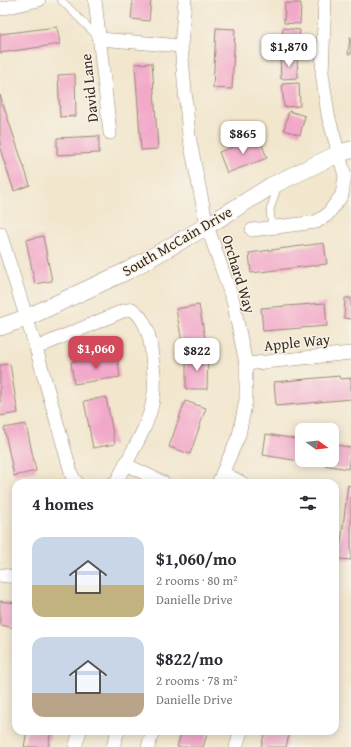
<!DOCTYPE html>
<meta charset="utf-8">
<style>
:root{--surface:#fff;--page:#f2f2f3;--text:#2b2b33;--muted:#7c7c81;--accent:#d1495b}
body{margin:0;font-family:"Gentium Book Plus",serif;background:var(--page);color:var(--text);height:100vh;display:flex;flex-direction:column;font-size:15px;white-space:nowrap}
*{box-sizing:border-box;margin:0}
p{font-size:13px;color:var(--muted)}
.icon{flex:none;width:22px;height:22px;fill:none;stroke:currentColor;stroke-width:2;stroke-linecap:round;stroke-linejoin:round}
.map{position:relative;flex:1;overflow:hidden}
.sheet{position:absolute;left:12px;top:479px;width:327px;height:256px;display:flex;flex-direction:column;background:var(--surface);border-radius:12px;box-shadow:0 2px 10px #0003}
.sheet>*{flex:none}
.needle{width:26px;rotate:105deg}
.fabs{position:absolute;left:295px;top:423px;display:grid;gap:8px}
.fabs a{display:grid;place-items:center;width:44px;height:44px;border-radius:8px;background:var(--surface);box-shadow:0 2px 10px #0003;font-size:20px}
.price{position:absolute;translate:-50% -34px;padding:0 9px;border-radius:8px;background:#fff;color:#222;font-size:13px;line-height:26px;filter:drop-shadow(0 1px 2px #0008)}
.price::after{content:'';position:absolute;left:50%;top:24px;width:12px;height:9px;margin-left:-6px;background:inherit;clip-path:polygon(0 0,100% 0,50% 100%)}
.price.selected{background:var(--accent);color:#fff}
ul{padding:0;list-style:none}
li{display:flex;align-items:center;gap:12px;height:100px;padding:0 20px}
li span{display:grid;place-items:center;flex:none;width:112px;height:80px;border-radius:12px;color:#555}
li>.icon{margin-inline-start:auto}
span .icon{width:48px;height:48px;fill:#fffc;stroke-width:1}
li b{font-size:17px}
h2{display:flex;justify-content:space-between;align-items:center;height:48px;padding:0 20px;font-size:17px}
.map>svg:first-child{display:block}
.building{fill:#f2a9c9}
.lines{fill:none;stroke-linecap:round;stroke-linejoin:round}
.service-casing{stroke:#968876;stroke-width:8}
.minor-casing{stroke:#968876;stroke-width:14}
.tertiary-casing{stroke:#968876;stroke-width:18}
.service{stroke:#fff;stroke-width:7}
.minor{stroke:#fff;stroke-width:13}
.tertiary{stroke:#fff;stroke-width:17}
.labels{text-anchor:middle;dominant-baseline:central;stroke-width:3;stroke-linejoin:round;paint-order:stroke}
.street-label{font-size:15px;fill:#3b2a1e;stroke:#f7f3e8}
</style>
<div class="map">
<svg width="351" height="747" viewBox="0 0 351 747">
<rect width="100%" height="100%" fill="#f7f3e8"/>
<filter id="ink" filterUnits="userSpaceOnUse"><feTurbulence type="fractalNoise" baseFrequency=".025" numOctaves="2"/><feDisplacementMap in="SourceGraphic" scale="8" xChannelSelector="R" yChannelSelector="G"/><feConvolveMatrix kernelMatrix="1 2 1 2 8 2 1 2 1" color-interpolation-filters="sRGB"/></filter>
<filter id="wash" filterUnits="userSpaceOnUse"><feTurbulence type="fractalNoise" baseFrequency=".012" numOctaves="4" result="noise"/><feDisplacementMap in="SourceGraphic" scale="16" xChannelSelector="R" yChannelSelector="G"/><feGaussianBlur stdDeviation="0.9" result="paint"/><feColorMatrix in="noise" values="0 0 0 0 0 0 0 0 0 0 0 0 0 0 0 0 0 1.4 0 .05"/><feComposite in="paint" operator="in"/></filter>
<g filter="url(#wash)">
<rect width="100%" height="100%" fill="#f2e6cd"/>
<g id="blocks">
<!-- building -->
<path class="building" d="M133 0H151L149 21 131 19Z
M285 3H301L300 24 284 23Z
M57 27 60 44 0 53V34Z
M216 28 235 29 232 89 213 88Z
M283 28 300 30 298 50 281 49Z
M350 37H351V54H348Z
M297 56 298 78 281 79 280 57Z
M152 63 158 149 141 150 135 64Z
M75 74 76 116 60 117 58 75Z
M299 83 300 106 284 107 282 84Z
M0 95 30 185 14 191 0 149Z
M289 111 305 116 300 135 284 130Z
M99 136V153L57 155V138Z
M259 137 267 158 227 173 219 152Z
M43 236 52 281 35 284 26 240Z
M324 243 327 264 251 273 249 253Z
M345 298H351V319L344 318Z
M325 303 327 326 263 331 261 308Z
M199 305 205 338 182 342 176 309Z
M117 355 120 377 74 384 71 362Z
M186 355H208L207 389H186Z
M10 364 18 413 0 416V365Z
M339 376 340 379 351 378V399L276 406 274 382Z
M106 397 115 444 93 448 84 401Z
M185 401 206 408 190 454 169 447Z
M26 424 36 471 14 476 4 428Z
M266 434 302 440V460H332V444L351 448 348 469 263 455Z
M348 485 351 486V560L339 559Z
M0 601 16 603V628L0 625Z
M27 731H51L48 747H24Z
M182 731H208L203 747H177Z
M265 731H290L286 747H261Z"/>
</g>
</g>
<g filter="url(#ink)">
<use href="#blocks" fill-opacity="0" stroke="#968876" stroke-width="1"/>
<g class="lines">
<!-- service casing -->
<g class="service-casing">
<path id="service" d="M61 0 98 37
M272 228 270 210 278 185"/>
</g>
<!-- minor casing -->
<g class="minor-casing">
<path id="minor" d="M95 0 110 133
M185 0 181 46 189 136 207 226 233 301 246 364V400L239 435 218 483
M0 9 39 0
M100 39 181 46
M252 230 316 222 327 215 342 195 345 176 328 115 322 73 325 0
M0 233 36 348 72 476 77 483
M36 348 123 311 132 309C145 318 149 333 151 348 153 366 156 383 153 400 148 429 129 455 117 481L113 483
M246 364 351 353
M125 464 164 483
M223 473 242 483
M0 575 16 577
M75 747 80 731
M113 747 118 731
M148 747 153 731
M236 747 241 731"/>
</g>
<!-- tertiary casing -->
<g class="tertiary-casing">
<path id="tertiary" d="M0 327 26 318 129 270 207 226 271 186 340 153 351 150"/>
</g>
<!-- service -->
<use href="#service" class="service"/>
<!-- minor -->
<use href="#minor" class="minor"/>
<!-- tertiary -->
<use href="#tertiary" class="tertiary"/>
</g>
</g>
<g class="labels">
<!-- street labels -->
<g class="street-label">
<text transform="translate(89 88) rotate(-96)">David Lane</text>
<text transform="translate(177 241) rotate(-30)">South McCain Drive</text>
<text transform="translate(239 274) rotate(73)">Orchard Way</text>
<text transform="translate(297 342) rotate(-6)">Apple Way</text>
</g>
</g>
</svg>
<div class="fabs">
<a><svg class="needle" viewBox="-14 -14 28 28"><path d="M0-13l5 13h-10z" fill="#e53935"/><path d="M0 13l5-13h-10z" fill="#7c7c81"/></svg></a>
</div>
<b class="price" style="left:289px;top:68px">$1,870</b>
<b class="price" style="left:243px;top:155px">$865</b>
<b class="price selected" style="left:96px;top:370px">$1,060</b>
<b class="price" style="left:197px;top:372px">$822</b>
<section class="sheet">
<h2>4 homes<svg class="icon" aria-label="filters" viewBox="0 0 24 24"><path d="M4 7h16M4 17h16"/><circle cx="9" cy="7" r="2"/><circle cx="15" cy="17" r="2"/></svg></h2>
<ul>
<li><span style="background:linear-gradient(#c9d6e8 60%,#c2b280 0)"><svg class="icon" aria-label="home" viewBox="0 0 24 24"><path d="M3 11l9-7 9 7M6 9v11h12V9"/></svg></span><div><b>$1,060/mo</b><p>2 rooms · 80 m²</p><p>Danielle Drive</p></div></li>
<li><span style="background:linear-gradient(#c9d6e8 70%,#b9a48a 0)"><svg class="icon" aria-label="home" viewBox="0 0 24 24"><path d="M3 11l9-7 9 7M6 9v11h12V9"/></svg></span><div><b>$822/mo</b><p>2 rooms · 78 m²</p><p>Danielle Drive</p></div></li>
</ul>
</section>
</div>
